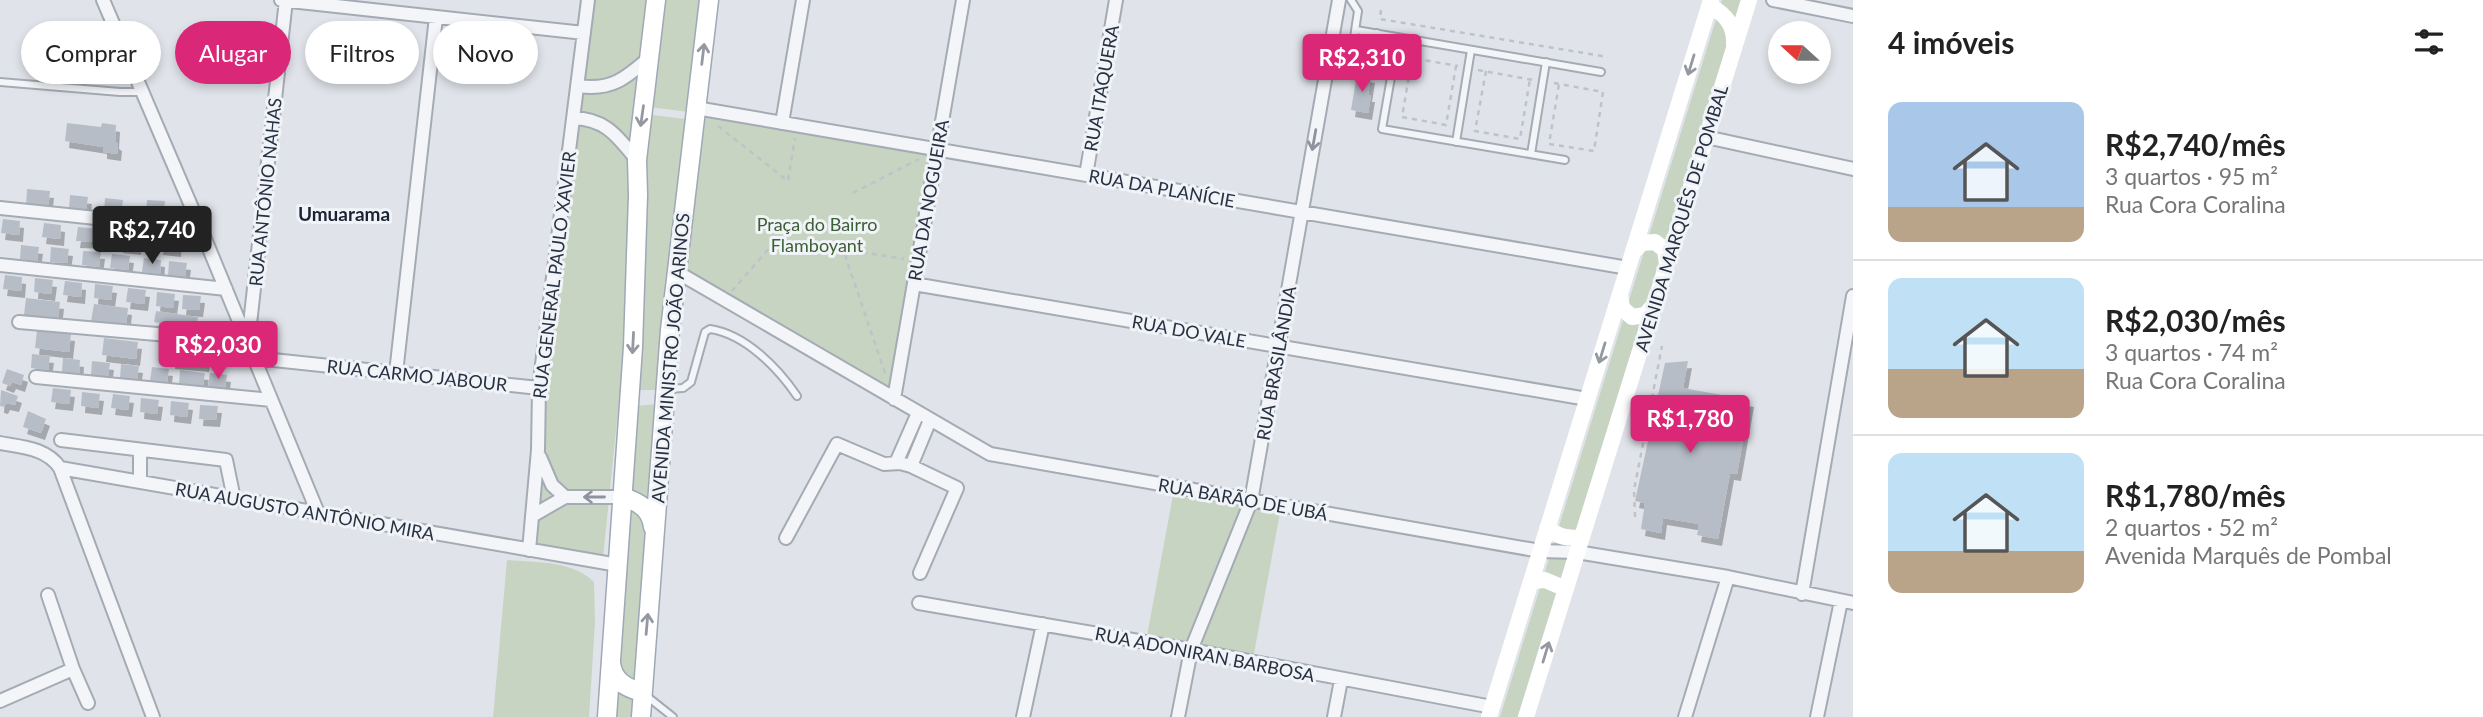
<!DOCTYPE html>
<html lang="pt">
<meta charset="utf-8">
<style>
:root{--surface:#fff;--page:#f2f2f2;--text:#222;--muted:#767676;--line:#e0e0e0;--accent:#db2777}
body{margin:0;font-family:Lato,sans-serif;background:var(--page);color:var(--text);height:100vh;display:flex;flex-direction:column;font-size:26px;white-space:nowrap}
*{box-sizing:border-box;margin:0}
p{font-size:23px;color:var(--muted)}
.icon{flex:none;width:38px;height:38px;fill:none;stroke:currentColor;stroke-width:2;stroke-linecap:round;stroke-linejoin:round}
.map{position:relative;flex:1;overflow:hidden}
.drawer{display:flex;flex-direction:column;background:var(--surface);width:630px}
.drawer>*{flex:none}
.top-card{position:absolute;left:21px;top:21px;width:665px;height:63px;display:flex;gap:14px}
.needle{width:46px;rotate:291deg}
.tools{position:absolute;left:1768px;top:21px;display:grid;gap:14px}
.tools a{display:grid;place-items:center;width:63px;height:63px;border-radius:50%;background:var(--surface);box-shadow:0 4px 10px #0003;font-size:35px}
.price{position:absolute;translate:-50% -60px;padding:0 16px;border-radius:7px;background:var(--accent);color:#fff;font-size:23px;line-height:46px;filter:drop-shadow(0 2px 4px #0008)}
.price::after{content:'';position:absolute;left:50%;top:42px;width:21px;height:16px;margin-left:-10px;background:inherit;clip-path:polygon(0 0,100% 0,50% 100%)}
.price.selected{background:#222;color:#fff}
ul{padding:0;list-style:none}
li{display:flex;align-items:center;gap:21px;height:175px;padding:0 35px}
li+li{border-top:2px solid var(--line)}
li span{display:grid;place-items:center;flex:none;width:196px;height:140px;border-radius:14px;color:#555}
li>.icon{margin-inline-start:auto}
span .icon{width:84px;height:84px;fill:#fffc;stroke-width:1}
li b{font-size:30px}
h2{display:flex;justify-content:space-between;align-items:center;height:84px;padding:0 35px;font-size:30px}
.tag{padding:0 24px;border-radius:32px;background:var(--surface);box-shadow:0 4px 10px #0003;font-size:24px;line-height:63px}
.tag.selected{background:var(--accent);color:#fff}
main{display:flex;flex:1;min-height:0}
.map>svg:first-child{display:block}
.green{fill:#c6d4c1}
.building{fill:#b7bdc7;filter:url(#shadow)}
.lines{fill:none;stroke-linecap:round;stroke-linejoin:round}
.service-casing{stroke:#a5abb4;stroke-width:10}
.minor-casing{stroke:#a5abb4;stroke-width:16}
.primary-casing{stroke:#9fa8b6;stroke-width:21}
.path{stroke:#bec2c9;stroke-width:2.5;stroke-dasharray:5 5;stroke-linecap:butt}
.service{stroke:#f3f5f8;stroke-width:6}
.minor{stroke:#f3f5f8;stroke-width:12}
.secondary{stroke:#fff;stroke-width:16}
.primary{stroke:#fff;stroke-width:18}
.oneway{stroke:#9498a0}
.oneway2{stroke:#8e939d}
.labels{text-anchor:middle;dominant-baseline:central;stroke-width:6;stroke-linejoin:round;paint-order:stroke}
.street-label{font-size:18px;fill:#283142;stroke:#f0f3f7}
.park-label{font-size:18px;fill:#3c5f34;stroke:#f0f3f7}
.neighbourhood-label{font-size:19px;font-weight:bold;fill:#1a2233;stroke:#f0f3f7}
</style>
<main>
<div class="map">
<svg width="1853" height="717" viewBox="0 0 1853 717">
<defs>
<filter id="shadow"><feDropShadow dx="4" dy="7" stdDeviation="0" flood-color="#0004"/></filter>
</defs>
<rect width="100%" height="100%" fill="#e0e4ea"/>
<!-- green -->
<path class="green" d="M595 0H647L625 342 603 558 534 542 546 383Z
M664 0H701L689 112 649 107Z
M1722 0H1742L1520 717H1500Z
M696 108 937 150 894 399 677 272Z
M645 114 693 120 658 390H634Z
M658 404 636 717H610L634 406Z
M1173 495 1280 513 1253 659 1146 641Z
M507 560C537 563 571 560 594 582L595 622 589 717H493Z"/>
<!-- building -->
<path class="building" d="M1357 74 1371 76 1368 95H1371L1368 113 1351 110Z
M67 123 101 127 102 123 116 125 115 142 118 144 117 154 103 152V147L65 141Z
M27 189 50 191 48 209 26 206Z
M70 195 88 197 86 211 69 209Z
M105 198 123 200 121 214 104 213Z
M147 200 165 201 163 216 146 214Z
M3 219 20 221 19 235 1 233Z
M44 223 61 225 60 239 42 237Z
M78 227 100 229 99 242 76 241Z
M121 232 138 234 137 248 119 246Z
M161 234 178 236 177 250 159 248Z
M21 245 39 247 37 261 20 259Z
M51 247 69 249 67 263 50 262Z
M83 251 101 252 99 267 82 265Z
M112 254 130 256 128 270 110 268Z
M144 258 161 260 160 274 142 272Z
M169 261 187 263 185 277 168 276Z
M5 275 22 277 21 291 3 289Z
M35 278 53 280 51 294 34 292Z
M65 281 82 283 81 297 63 295Z
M95 284 113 286 111 300 94 298Z
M128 288 146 290 144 304 126 302Z
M157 292 175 294 173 308 156 306Z
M183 295 201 296 199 310 182 309Z
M26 298 60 302 58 319 24 315Z
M94 304 128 308 126 326 91 321Z
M156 311 198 317 195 334 159 329 160 323 154 322Z
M37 330 71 334 69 352 35 348Z
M104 338 138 342 136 359 102 355Z
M172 347 207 350 205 365 171 362Z
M32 354 50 356 48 370 31 368Z
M63 358 80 360 79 374 62 372Z
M92 361 110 363 108 377 91 375Z
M1688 361 1683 388 1750 400 1737 474 1730 473 1718 539 1697 535 1699 524 1663 518 1661 533 1641 529 1645 503 1635 501 1665 363Z
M121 364 139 366 137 380 120 378Z
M152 367 169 369 167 383 150 381Z
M7 369 24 375 21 385 12 382 10 386 2 383Z
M180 370 205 373 203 387 179 384Z
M210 373 227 375 225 389 208 387Z
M53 388 71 390 69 404 51 402Z
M1 390 18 396 15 405 6 403 4 407 0 406Z
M82 392 100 394 98 408 81 406Z
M113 394 130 396 128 410 111 408Z
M141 398 159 400 157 414 140 412Z
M171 401 189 403 187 417 170 415Z
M200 405 218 406 216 420 199 419Z
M28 411 46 419 41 433 23 427Z"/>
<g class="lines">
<!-- service casing -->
<g class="service-casing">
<path id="service" d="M1356 30 1601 72
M1398 37 1382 129 1565 160
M1329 53 1351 57 1358 11 1351 0
M1351 57 1373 60 1377 33
M0 82 120 92H142
M1456 142 1471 50
M1531 154 1546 62
M667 389 683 388 691 382 705 332 710 329C745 334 778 368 797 396
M644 694 673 717"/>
</g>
<!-- minor casing -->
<g class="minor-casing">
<path id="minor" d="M103 0 201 229 318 513
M281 0 584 33
M1773 0 1853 16
M579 86C611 91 626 78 649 58
M696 108 1628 268
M573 118C606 119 617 136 637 160
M782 123 803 0
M1706 137 1853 169
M1086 175 1116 0
M0 208 201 229
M0 265 226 289
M677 272 990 454 1540 551 1577 552 1728 577 1853 603
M914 284 1587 399
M19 322 248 342 286 0
M254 358 539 388
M396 373 436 17
M36 377 271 400
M894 399 963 0
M61 440 226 460 234 499
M0 443C22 447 47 448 60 468L153 717
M540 457 552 485 565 497
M896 463 918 413
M60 468 618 565
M140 482V450
M532 516 565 497H623
M786 538 837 444 884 464 900 463 911 466
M529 550 538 450 539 388 588 0
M920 573 957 488 911 466 930 420
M1802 594 1853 296
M48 595 73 669 88 703
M919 603 1191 650 1492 707
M0 701 73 669
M1023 717 1043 624
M1178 717 1191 650 1251 501 1339 0
M1334 717 1341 680
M1685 717 1728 577
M1817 717 1841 601"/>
</g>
<!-- primary casing -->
<g class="primary-casing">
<path id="primary" d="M623 497C639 502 651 509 653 527
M611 663C613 680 625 688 642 692
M607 717 633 347 638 195 637 160 656 0
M641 717 670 330 709 0"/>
</g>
<!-- path -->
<path class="path" d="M1381 10 1380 19 1608 57
M1406 57 1458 66
M1412 58 1402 117 1446 125 1456 66
M1478 70 1533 80
M1486 71 1475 131 1520 139 1530 79
M1554 83 1603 92 1594 151 1549 144 1559 84
M718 126 788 181 795 138
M853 193 919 159
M732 291 778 238
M885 373 843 249 904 259
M1635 517 1634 490 1662 346"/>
<!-- service -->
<use href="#service" class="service"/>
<!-- minor -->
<use href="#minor" class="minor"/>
<!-- secondary -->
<path class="secondary" d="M1710 6C1725 14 1735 25 1734 44
M1633 252 1642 243 1655 242 1665 250 1667 264
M1620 294 1622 308 1632 317 1645 315 1653 306
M1547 528C1559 537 1567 539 1582 537
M1531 581 1545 580 1566 589
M1489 717 1711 0
M1526 717 1749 0"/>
<!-- primary -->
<use href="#primary" class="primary"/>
</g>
<!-- one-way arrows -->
<defs><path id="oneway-shaft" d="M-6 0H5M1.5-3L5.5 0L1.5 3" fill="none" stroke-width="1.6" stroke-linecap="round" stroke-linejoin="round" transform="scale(1.75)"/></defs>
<g class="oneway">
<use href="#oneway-shaft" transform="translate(703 54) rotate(-83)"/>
<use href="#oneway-shaft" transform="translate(1691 65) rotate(107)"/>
<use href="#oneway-shaft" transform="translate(642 116) rotate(98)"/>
<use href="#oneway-shaft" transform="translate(633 343) rotate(93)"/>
<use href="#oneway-shaft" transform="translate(1602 353) rotate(107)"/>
<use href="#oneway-shaft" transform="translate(647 624) rotate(-85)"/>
<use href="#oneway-shaft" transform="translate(1546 652) rotate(-73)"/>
</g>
<g class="oneway2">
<use href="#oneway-shaft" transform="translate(1314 140) rotate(100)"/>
<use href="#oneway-shaft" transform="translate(594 497) rotate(180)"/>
</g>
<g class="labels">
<!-- street labels -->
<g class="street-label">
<text transform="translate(1101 88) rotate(-80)">RUA ITAQUERA</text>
<text transform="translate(1162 188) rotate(10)">RUA DA PLANÍCIE</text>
<text transform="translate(265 192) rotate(-84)">RUA ANTÔNIO NAHAS</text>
<text transform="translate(928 200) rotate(-80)">RUA DA NOGUEIRA</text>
<text transform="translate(1681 218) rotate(-73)">AVENIDA MARQUÊS DE POMBAL</text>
<text transform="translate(554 275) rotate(-83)">RUA GENERAL PAULO XAVIER</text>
<text transform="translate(1189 331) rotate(10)">RUA DO VALE</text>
<text transform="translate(670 358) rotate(-85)">AVENIDA MINISTRO JOÃO ARINOS</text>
<text transform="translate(1276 363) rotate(-80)">RUA BRASILÂNDIA</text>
<text transform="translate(417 375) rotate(6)">RUA CARMO JABOUR</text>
<text transform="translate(1243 499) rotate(10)">RUA BARÃO DE UBÁ</text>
<text transform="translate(305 511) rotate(10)">RUA AUGUSTO ANTÔNIO MIRA</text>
<text transform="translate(1205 654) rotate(11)">RUA ADONIRAN BARBOSA</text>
</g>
<!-- park labels -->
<g class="park-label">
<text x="817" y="224">Praça do Bairro<tspan x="817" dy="21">Flamboyant</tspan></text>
</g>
<!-- neighbourhood labels -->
<g class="neighbourhood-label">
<text x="344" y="213">Umuarama</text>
</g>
</g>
</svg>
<div class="tools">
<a><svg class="needle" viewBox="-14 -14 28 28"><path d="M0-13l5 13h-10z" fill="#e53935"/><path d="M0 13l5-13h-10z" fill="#767676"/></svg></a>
</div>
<b class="price" style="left:1362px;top:94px">R$2,310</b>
<b class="price selected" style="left:152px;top:266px">R$2,740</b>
<b class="price" style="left:218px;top:381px">R$2,030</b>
<b class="price" style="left:1690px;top:455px">R$1,780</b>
<div class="top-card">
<a class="tag">Comprar</a>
<a class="tag selected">Alugar</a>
<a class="tag">Filtros</a>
<a class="tag">Novo</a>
</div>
</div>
<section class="drawer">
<h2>4 imóveis<svg class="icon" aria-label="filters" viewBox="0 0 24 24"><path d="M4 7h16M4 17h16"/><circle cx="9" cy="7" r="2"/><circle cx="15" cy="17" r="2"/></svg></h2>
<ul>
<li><span style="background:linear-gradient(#a9c7e8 75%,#b9a48a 0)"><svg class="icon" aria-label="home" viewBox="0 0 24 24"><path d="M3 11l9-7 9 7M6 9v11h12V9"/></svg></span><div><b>R$2,740/mês</b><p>3 quartos · 95 m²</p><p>Rua Cora Coralina</p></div></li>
<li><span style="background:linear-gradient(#bfe0f5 65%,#b9a48a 0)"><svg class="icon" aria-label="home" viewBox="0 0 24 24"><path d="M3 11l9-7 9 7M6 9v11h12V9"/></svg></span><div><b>R$2,030/mês</b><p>3 quartos · 74 m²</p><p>Rua Cora Coralina</p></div></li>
<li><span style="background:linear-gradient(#bfe0f5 70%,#b9a48a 0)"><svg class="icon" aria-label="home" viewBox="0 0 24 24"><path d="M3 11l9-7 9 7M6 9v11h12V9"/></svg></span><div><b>R$1,780/mês</b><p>2 quartos · 52 m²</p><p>Avenida Marquês de Pombal</p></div></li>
</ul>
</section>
</main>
